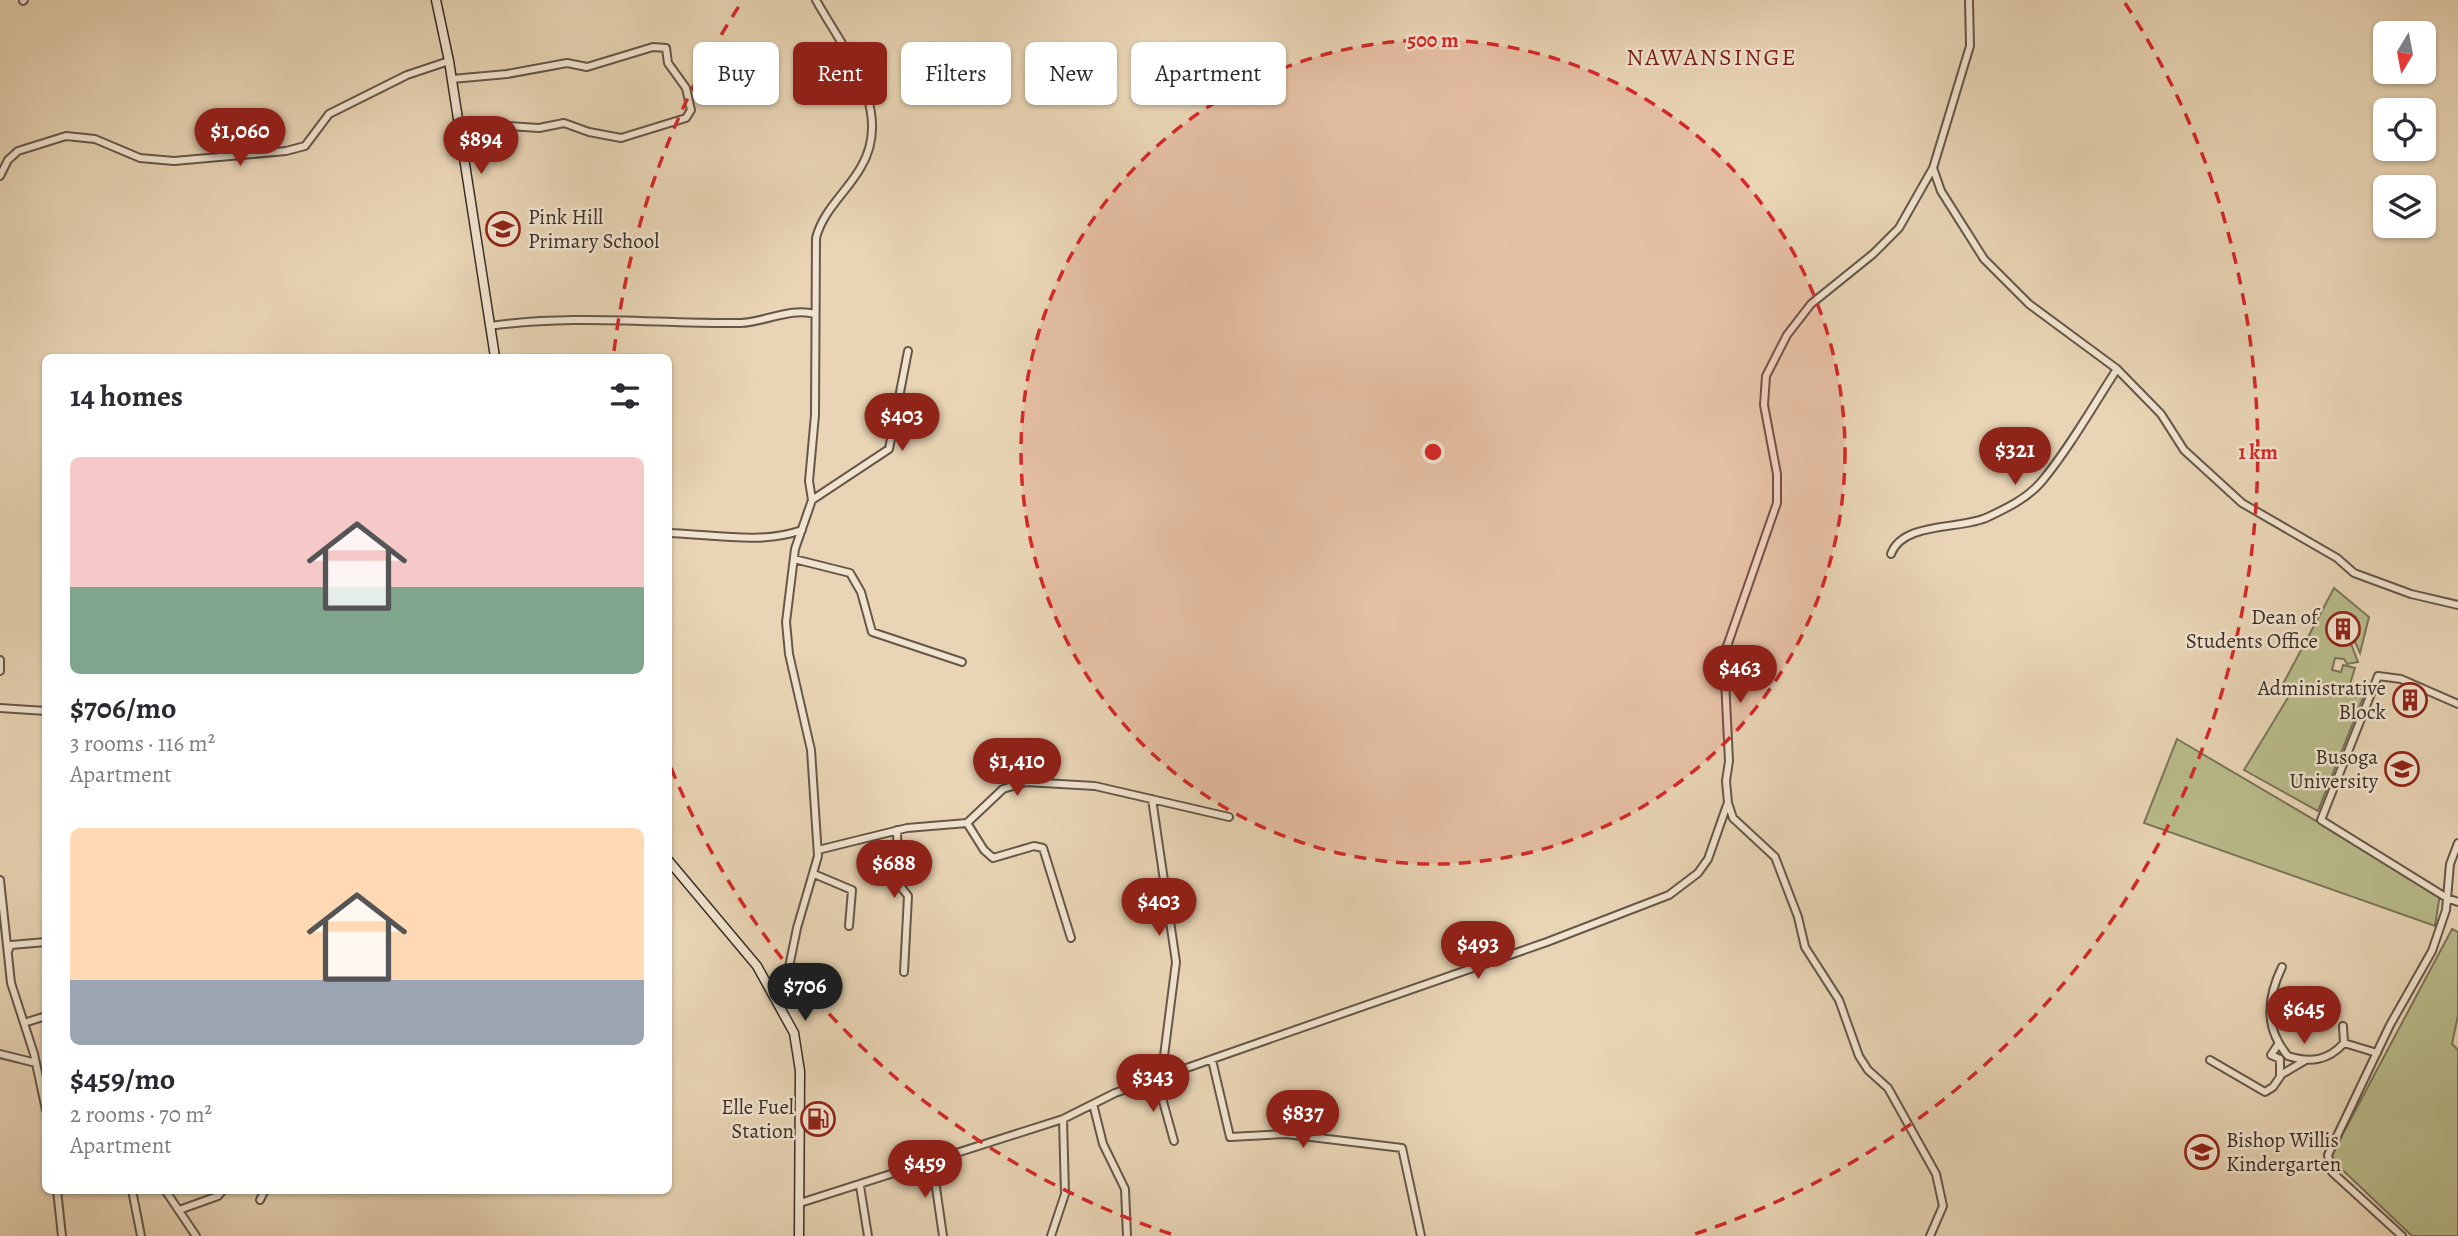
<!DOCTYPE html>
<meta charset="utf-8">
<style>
:root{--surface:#fff;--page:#f2f2f3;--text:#2b2b33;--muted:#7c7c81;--accent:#8f2418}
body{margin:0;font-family:Alegreya,serif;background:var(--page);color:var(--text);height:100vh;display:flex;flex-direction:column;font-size:26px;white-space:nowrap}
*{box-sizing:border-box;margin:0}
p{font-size:23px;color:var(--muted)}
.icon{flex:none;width:38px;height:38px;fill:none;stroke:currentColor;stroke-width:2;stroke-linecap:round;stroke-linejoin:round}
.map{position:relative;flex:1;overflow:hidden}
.sheet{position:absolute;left:42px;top:354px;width:630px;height:840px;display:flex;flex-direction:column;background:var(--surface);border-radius:10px;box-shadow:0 2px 5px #0004}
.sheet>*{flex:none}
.banner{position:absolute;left:693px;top:42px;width:665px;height:63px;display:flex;gap:14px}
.needle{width:46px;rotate:190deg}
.buttons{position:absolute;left:2373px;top:21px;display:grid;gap:14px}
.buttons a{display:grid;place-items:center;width:63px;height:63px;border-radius:10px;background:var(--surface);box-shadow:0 2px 5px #0004;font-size:35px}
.price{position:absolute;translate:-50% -60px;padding:0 16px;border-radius:24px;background:var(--accent);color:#fff;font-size:23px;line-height:46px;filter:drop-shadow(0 2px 4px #0008)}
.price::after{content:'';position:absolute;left:50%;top:42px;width:21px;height:16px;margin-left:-10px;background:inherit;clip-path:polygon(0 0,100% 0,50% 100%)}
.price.on{background:#222;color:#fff}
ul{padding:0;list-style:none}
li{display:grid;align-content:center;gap:14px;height:371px;padding:0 28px}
li span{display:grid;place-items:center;height:217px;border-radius:10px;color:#555}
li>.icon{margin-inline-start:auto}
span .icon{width:126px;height:126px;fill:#fffc;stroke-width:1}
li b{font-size:30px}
h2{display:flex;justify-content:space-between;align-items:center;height:84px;padding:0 28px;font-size:30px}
.chip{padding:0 24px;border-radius:10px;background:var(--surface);box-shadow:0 2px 5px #0004;font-size:24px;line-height:63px}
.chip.on{background:var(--accent);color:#fff}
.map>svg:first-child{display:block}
.green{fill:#b9bc8b;stroke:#7a7459;stroke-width:2}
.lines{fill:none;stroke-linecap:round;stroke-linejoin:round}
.street-casing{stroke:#66574a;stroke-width:10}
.secondary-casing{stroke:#3a2d27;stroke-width:11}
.street{stroke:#f1e4cf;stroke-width:6}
.secondary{stroke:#f1e4cf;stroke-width:8}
.ring{fill:none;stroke:#d62828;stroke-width:3.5;stroke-dasharray:12 9}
.labels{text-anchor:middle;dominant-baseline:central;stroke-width:5;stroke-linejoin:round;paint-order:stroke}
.poi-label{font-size:21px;fill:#3a2d27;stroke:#f1e4cf;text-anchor:end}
.quarter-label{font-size:24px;letter-spacing:2px;fill:#7a1f14;stroke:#f1e4cf}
.centre{fill:#d62828;stroke:#f1e4cf;stroke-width:3.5}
.ring-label{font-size:21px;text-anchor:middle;font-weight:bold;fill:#d62828;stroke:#f1e4cf;stroke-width:5;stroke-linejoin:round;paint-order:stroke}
</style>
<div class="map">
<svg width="2458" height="1236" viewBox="0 0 2458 1236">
<rect width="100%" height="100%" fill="#e9d5b5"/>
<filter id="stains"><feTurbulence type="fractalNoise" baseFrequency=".00286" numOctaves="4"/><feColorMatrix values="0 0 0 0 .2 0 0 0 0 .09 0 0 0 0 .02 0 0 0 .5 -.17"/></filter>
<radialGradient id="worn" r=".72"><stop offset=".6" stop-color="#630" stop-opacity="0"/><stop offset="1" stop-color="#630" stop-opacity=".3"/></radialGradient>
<!-- green -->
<path class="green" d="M2334 588 2369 617 2360 653 2350 631 2352 627 2344 621 2329 629 2344 638 2348 636 2358 662 2347 664 2344 659 2335 658 2332 670 2341 672 2343 665 2355 668 2349 687 2366 690 2318 811 2244 770 2292 691 2283 684Z
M2177 739 2440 894 2435 926 2144 823Z
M2452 929 2458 932V1015L2452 1044 2458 1050V1236H2412L2330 1158Z"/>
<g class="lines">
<!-- street casing -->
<g class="street-casing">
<path id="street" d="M1969 0 1970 46 1933 168 1941 191 1984 259 2029 304 2117 369 2161 414 2184 450 2242 503 2337 558 2354 573 2411 594 2458 605
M23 1 24 0
M452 79 507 74 567 63 587 67 653 47 666 48 668 63 686 88 691 110 686 118 621 138 589 132 564 123 539 128 458 123
M0 176 8 160 18 151 66 136 95 139 140 158 174 161 286 151 305 146 329 114 407 75 449 61
M490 326C574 314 657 324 741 323 765 322 791 307 815 314
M812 500 889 449 908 351
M668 533C712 534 760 545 802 530
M1891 554C1903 521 1962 530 1988 517 2007 508 2028 498 2042 481 2070 447 2093 406 2117 369
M794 559 850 573 861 592 872 632 962 662
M0 660V671
M2458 704 2401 679 2378 676 2321 820 2447 898 2458 902
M0 708 46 711
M1152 799 1176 962 1164 1056 1157 1080 1174 1141
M967 823 984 850 993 858 1034 846 1043 848 1071 938
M897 830 898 883 908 896 904 972
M818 850 907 828 967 823 1003 789 1026 782 1095 786 1229 817
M814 874 852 890 849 926
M0 880 11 983 34 1054 46 1110
M8 951 11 945 46 942
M2282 967C2267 998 2264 1028 2288 1056 2310 1063 2328 1061 2344 1043L2377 1053
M781 1006 797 928 818 856 811 750 789 654 786 622 795 549 812 500 809 481 815 415 816 238C823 210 847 192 861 167 895 110 843 49 816 0
M24 1023 46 1016
M2343 1026 2344 1043
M2279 1043 2271 1055 2280 1059V1076
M0 1054 36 1063
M1212 1060 1230 1137 1286 1134 1402 1148 1421 1236
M2210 1060 2265 1092 2273 1087 2282 1074 2306 1060
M1093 1104 1103 1144 1125 1189 1127 1236
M932 1160 943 1236
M860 1186 868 1236
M57 1190 62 1236
M132 1190 141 1236
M165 1190 196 1236
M260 1200 265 1190
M800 1203 1063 1119 1115 1093 1547 942 1669 895 1698 873 1708 859 1727 805
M179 1210 218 1196 223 1190
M1051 1236 1065 1194 1063 1119
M1930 1236 1943 1206 1936 1174 1888 1088 1868 1070 1859 1056 1839 1000 1805 947 1798 917 1775 857 1733 818 1728 803 1726 781 1729 761 1725 680 1726 649 1777 503V474L1764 405 1766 376 1787 335 1811 304 1873 254 1899 228 1933 168
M2402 1236 2332 1172 2328 1155 2390 1025 2432 951 2446 910 2450 864 2458 843"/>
</g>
<!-- secondary casing -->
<g class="secondary-casing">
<path id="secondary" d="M436 0 449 61 495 357
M668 860 757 966 794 1033 800 1071 799 1236"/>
</g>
<!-- street -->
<use href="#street" class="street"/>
<!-- secondary -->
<use href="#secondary" class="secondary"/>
</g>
<!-- distance rings -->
<circle cx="1433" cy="452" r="412" fill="#d62828" fill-opacity=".12"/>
<g class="ring">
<circle cx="1433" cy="452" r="412"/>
<path d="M1171 1234A825 825 0 0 1 671 768M614 351A825 825 0 0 1 741 3M2125 3A825 825 0 0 1 1695 1234"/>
</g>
<!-- icons -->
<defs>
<g id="school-ring" transform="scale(1.75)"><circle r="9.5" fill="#f1e4cf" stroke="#8f2418" stroke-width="1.5"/><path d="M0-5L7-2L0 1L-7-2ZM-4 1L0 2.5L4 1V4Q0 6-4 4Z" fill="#8f2418"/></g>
<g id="building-ring" transform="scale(1.75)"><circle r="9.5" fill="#f1e4cf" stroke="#8f2418" stroke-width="1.5"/><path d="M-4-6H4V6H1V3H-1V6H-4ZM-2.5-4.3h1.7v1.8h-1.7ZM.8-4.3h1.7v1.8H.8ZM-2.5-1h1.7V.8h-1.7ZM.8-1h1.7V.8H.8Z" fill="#8f2418"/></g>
<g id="university-ring" transform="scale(1.75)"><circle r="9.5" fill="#f1e4cf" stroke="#8f2418" stroke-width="1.5"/><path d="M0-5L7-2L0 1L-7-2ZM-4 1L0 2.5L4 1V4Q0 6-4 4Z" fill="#8f2418"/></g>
<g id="fuel-ring" transform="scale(1.75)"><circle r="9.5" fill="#f1e4cf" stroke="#8f2418" stroke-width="1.5"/><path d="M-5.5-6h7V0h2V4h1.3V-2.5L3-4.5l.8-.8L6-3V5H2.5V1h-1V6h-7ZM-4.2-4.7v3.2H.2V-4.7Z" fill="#8f2418"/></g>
</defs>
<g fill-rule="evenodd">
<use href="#school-ring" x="503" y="229"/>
<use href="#building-ring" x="2343" y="629"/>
<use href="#building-ring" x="2410" y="700"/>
<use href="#university-ring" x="2402" y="769"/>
<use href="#fuel-ring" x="818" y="1119"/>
<use href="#school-ring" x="2202" y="1152"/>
</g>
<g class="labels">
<!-- poi labels -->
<g class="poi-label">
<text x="528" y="217" text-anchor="start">Pink Hill<tspan x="528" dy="24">Primary School</tspan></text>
<text x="2318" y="617">Dean of<tspan x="2318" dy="24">Students Office</tspan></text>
<text x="2386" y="688">Administrative<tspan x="2386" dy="24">Block</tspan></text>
<text x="2378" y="757">Busoga<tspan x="2378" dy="24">University</tspan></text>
<text x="794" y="1107">Elle Fuel<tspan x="794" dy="24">Station</tspan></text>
<text x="2226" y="1140" text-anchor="start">Bishop Willis<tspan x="2226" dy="24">Kindergarten</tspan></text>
</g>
<!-- quarter labels -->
<g class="quarter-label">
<text x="1712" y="57">NAWANSINGE</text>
</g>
</g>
<circle cx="1433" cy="452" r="10" class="centre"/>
<g class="ring-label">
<text x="1433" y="47">500 m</text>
<text x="2258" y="459">1 km</text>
</g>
<rect width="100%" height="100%" filter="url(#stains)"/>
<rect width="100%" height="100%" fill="url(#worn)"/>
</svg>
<div class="buttons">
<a><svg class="needle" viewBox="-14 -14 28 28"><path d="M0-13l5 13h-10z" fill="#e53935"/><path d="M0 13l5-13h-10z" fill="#7c7c81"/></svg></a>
<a><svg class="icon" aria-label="locate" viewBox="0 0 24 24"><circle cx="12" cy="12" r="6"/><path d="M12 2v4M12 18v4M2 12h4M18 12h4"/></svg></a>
<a><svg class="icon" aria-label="layers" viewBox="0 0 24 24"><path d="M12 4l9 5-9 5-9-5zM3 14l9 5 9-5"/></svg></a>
</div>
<b class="price" style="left:240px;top:168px">$1,060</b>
<b class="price" style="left:481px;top:176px">$894</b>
<b class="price" style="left:902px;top:453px">$403</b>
<b class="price" style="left:2015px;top:487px">$321</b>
<b class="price" style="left:1740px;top:705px">$463</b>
<b class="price" style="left:1017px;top:798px">$1,410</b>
<b class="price" style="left:894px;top:900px">$688</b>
<b class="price" style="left:1159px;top:938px">$403</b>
<b class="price" style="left:1478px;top:981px">$493</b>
<b class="price on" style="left:805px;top:1023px">$706</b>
<b class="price" style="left:2304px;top:1046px">$645</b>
<b class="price" style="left:1153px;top:1114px">$343</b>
<b class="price" style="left:1303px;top:1150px">$837</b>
<b class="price" style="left:925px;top:1200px">$459</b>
<div class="banner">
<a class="chip">Buy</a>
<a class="chip on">Rent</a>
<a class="chip">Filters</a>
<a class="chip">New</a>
<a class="chip">Apartment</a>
</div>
<section class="sheet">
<h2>14 homes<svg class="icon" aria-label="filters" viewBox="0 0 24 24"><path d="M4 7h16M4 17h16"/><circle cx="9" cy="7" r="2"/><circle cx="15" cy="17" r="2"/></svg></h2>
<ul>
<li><span style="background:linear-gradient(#f6c9c9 60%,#7fa58c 0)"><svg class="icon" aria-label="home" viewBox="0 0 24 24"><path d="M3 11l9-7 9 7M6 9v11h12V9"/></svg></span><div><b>$706/mo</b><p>3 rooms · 116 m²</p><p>Apartment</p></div></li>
<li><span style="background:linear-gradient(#ffd9b3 70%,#9aa5b1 0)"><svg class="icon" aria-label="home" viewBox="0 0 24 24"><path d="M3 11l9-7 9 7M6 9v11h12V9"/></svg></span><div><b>$459/mo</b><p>2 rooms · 70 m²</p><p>Apartment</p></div></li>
</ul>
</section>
</div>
